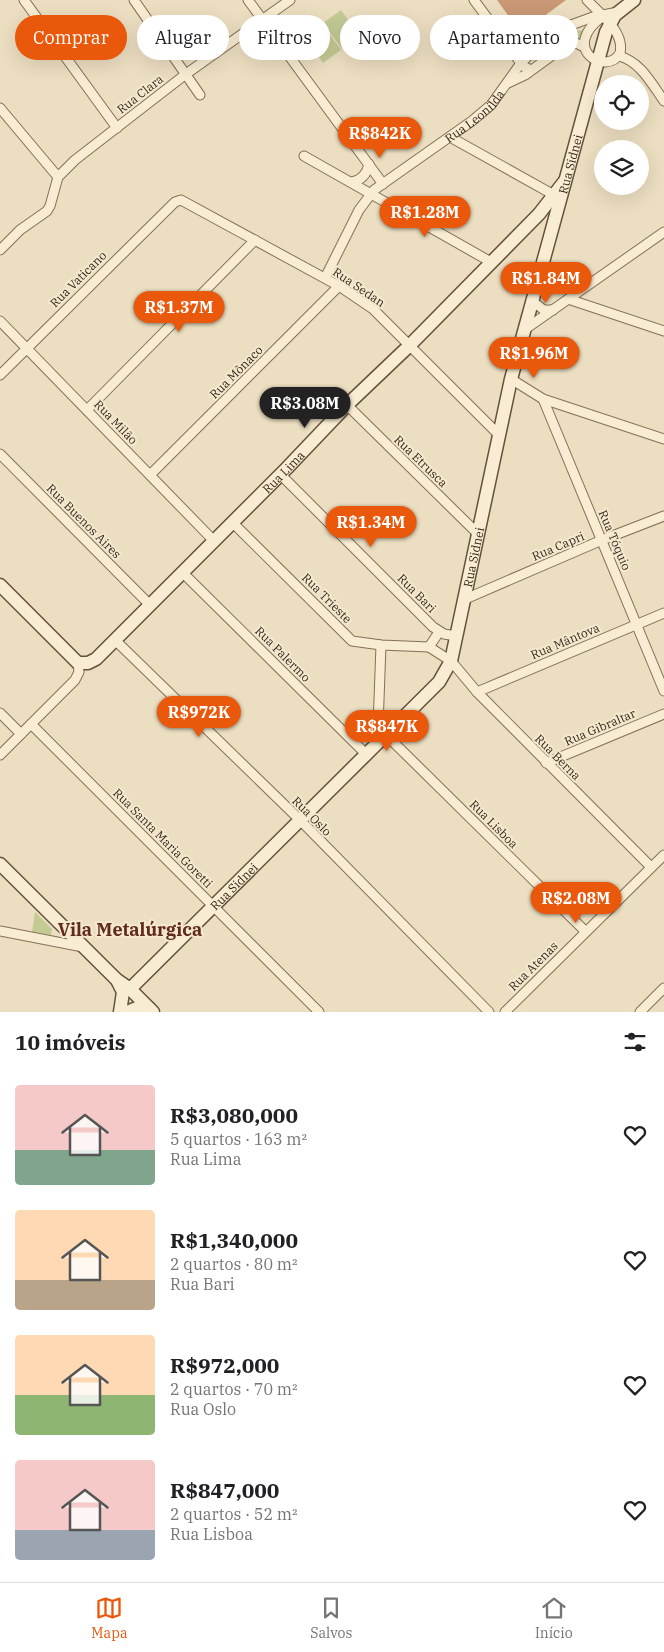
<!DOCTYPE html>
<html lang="pt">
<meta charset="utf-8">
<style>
:root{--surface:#fff;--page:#f6f6f6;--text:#202124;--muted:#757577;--line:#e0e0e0;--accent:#ea580c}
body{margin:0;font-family:"IBM Plex Serif",serif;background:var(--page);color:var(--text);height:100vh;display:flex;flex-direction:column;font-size:19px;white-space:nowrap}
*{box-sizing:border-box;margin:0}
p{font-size:16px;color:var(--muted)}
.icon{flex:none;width:28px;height:28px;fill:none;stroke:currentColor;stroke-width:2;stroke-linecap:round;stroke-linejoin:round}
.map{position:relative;height:1012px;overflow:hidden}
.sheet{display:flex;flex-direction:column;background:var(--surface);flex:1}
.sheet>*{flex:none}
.hud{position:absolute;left:15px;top:15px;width:635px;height:45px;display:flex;gap:10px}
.tools{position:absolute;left:594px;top:75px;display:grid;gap:10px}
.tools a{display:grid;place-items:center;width:55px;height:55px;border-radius:50%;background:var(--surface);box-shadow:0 5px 20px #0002;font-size:25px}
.price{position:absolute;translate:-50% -42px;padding:0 11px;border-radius:18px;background:var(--accent);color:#fff;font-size:16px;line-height:32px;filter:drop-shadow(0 1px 2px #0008)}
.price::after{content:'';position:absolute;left:50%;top:30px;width:15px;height:11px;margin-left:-8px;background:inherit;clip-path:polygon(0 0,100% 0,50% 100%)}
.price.selected{background:#222;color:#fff}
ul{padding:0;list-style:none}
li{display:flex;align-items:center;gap:15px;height:125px;padding:0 15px}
li span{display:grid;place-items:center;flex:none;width:140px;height:100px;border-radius:5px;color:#555}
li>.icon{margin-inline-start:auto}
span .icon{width:60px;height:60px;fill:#fffc;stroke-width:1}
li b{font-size:21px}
h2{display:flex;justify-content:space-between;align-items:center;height:60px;padding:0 15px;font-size:21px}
.chip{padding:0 18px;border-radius:22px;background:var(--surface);box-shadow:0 5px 20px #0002;font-size:18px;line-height:45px}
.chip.selected{background:var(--accent);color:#fff}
.tab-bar{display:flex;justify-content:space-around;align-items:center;height:70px;border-top:1px solid var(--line);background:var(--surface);font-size:14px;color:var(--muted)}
.tab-bar a{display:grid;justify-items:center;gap:2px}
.tab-bar .selected{color:var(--accent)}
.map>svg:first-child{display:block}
.green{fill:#c4ca94}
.building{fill:#ca9876}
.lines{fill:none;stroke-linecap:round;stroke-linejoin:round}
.street-casing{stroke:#856f58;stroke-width:11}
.secondary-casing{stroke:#66513c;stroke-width:15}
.street{stroke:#f8ecd2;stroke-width:9}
.secondary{stroke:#f8ecd2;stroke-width:12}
.labels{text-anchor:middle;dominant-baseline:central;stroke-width:4;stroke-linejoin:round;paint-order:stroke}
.street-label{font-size:12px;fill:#35281c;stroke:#f4e9cf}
.district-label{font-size:18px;font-weight:bold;fill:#602a1d;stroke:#f4e9cf}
</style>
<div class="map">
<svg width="664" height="1012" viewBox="0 0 664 1012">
<rect width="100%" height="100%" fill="#ecdec0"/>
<!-- green -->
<path class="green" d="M341 10 360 36 342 49 323 23Z
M322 24 341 50 323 63 305 37Z
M571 30 584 31 580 39 572 36 567 38 537 60 533 61 531 59Z
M35 912 52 929 51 935 32 932Z"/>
<!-- building -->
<path class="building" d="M497 0H566L521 33Z"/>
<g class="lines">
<!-- street casing -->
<g class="street-casing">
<g id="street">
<path d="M24 0 117 128"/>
<path d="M134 0 200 95"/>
<path d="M248 0 383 184"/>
<path d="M474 0 523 66 531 70"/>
<path d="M587 0C600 14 625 32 620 53 607 77 558 49 603 16"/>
<path d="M619 56C641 62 651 83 664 101"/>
<path d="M508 83 525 75 569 43H576L584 47"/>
<path d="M0 108 58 177"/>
<path d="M450 137 554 195"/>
<path d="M304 156 491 262"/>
<path d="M352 182C362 180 367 174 369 164"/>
<path d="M0 250 20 230 47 211 50 206 58 177 75 160 186 74 290 0"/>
<path id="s1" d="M325 278 359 210 374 190 472 121 491 105 521 63 532 52 571 25 593 17 618 12"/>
<path d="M568 299 664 331"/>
<path d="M532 301 544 310H553"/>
<path d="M0 321 214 541"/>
<path d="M524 330 664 232"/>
<path d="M0 375 175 202 181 200 339 286 373 309 499 435"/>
<path d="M511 379 543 399 664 439"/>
<path d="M543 399 664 691"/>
<path d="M347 405 478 534"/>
<path d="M87 410 255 240"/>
<path d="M0 454 150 605"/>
<path d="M280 474 433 627 444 634 456 636"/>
<path d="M150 475 339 286"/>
<path d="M232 522 352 641 381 645 429 647 451 661 477 692 651 867"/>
<path d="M182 572 366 754"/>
<path d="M463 600 602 540 664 516"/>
<path d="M115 640 300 820 489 1012"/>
<path d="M381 645 378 727 585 931"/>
<path d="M429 647 439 632"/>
<path d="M477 692 664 613"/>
<path d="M0 713 21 734"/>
<path d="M31 724 319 1012"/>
<path d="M0 755 75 680 79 672 78 663"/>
<path d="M546 763 664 714"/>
<path d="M0 931 83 947"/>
<path d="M505 1012 664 855"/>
<path d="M640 1012 664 988"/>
</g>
</g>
<!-- secondary casing -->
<g class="secondary-casing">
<g id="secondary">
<path id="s2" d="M0 585 78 663H88L96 659 287 468 347 405 410 345 539 214 564 182"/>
<path d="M0 864 117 980 130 989 153 1012"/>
<path d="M117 980 123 992 120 1012"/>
<path id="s3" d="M130 989 439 682 451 661 511 379 606 32 615 15 634 0"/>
<path d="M127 1012 139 1007 149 1008"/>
</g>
</g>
<!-- street -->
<use href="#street" class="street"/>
<!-- secondary -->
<use href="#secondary" class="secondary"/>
</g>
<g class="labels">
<!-- street labels -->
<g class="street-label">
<text transform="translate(140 94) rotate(-38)">Rua Clara</text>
<text stroke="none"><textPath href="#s1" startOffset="226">Rua Leonilda</textPath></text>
<text stroke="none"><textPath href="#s3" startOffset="971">Rua Sidnei</textPath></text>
<text transform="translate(78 279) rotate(-45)">Rua Vaticano</text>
<text transform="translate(359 287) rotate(34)">Rua Sedan</text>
<text transform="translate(236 372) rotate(-45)">Rua Mônaco</text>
<text transform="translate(116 422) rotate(46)">Rua Milão</text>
<text transform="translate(421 461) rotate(44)">Rua Etrusca</text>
<text stroke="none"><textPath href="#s2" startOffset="394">Rua Lima</textPath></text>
<text transform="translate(84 521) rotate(45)">Rua Buenos Aires</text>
<text transform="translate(615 540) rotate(67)">Rua Tóquio</text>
<text transform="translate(558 546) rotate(-23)">Rua Capri</text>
<text stroke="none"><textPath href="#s3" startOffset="566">Rua Sidnei</textPath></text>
<text transform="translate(417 593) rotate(45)">Rua Bari</text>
<text transform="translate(327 598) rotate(45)">Rua Trieste</text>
<text transform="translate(565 641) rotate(-23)">Rua Mântova</text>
<text transform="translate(283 654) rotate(45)">Rua Palermo</text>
<text transform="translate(600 727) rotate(-23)">Rua Gibraltar</text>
<text transform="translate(558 757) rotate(45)">Rua Berna</text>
<text transform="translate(312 816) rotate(45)">Rua Oslo</text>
<text transform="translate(494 824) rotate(45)">Rua Lisboa</text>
<text transform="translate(163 838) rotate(45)">Rua Santa Maria Goretti</text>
<text stroke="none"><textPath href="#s3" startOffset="146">Rua Sidnei</textPath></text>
<text transform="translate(533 966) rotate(-45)">Rua Atenas</text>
</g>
<!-- district labels -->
<g class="district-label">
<text x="130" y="929">Vila Metalúrgica</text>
</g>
</g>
</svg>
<div class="tools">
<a><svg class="icon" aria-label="locate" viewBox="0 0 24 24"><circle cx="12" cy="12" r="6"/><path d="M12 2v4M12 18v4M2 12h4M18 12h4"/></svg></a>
<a><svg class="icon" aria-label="layers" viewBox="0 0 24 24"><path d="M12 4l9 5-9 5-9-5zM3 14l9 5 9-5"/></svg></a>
</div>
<b class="price" style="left:380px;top:159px">R$842K</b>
<b class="price" style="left:425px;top:238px">R$1.28M</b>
<b class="price" style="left:546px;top:304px">R$1.84M</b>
<b class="price" style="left:179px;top:333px">R$1.37M</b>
<b class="price" style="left:534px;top:379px">R$1.96M</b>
<b class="price selected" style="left:305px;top:429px">R$3.08M</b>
<b class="price" style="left:371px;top:548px">R$1.34M</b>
<b class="price" style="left:199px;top:738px">R$972K</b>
<b class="price" style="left:387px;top:752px">R$847K</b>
<b class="price" style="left:576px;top:924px">R$2.08M</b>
<div class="hud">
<a class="chip selected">Comprar</a>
<a class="chip">Alugar</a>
<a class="chip">Filtros</a>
<a class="chip">Novo</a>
<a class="chip">Apartamento</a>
</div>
</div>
<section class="sheet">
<h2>10 imóveis<svg class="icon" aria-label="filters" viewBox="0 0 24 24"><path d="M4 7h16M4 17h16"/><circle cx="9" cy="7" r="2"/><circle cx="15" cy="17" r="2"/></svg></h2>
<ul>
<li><span style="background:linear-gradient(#f6c9c9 65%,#7fa58c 0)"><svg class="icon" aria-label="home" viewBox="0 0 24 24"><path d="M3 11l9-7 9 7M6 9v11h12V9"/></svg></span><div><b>R$3,080,000</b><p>5 quartos · 163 m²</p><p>Rua Lima</p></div><svg class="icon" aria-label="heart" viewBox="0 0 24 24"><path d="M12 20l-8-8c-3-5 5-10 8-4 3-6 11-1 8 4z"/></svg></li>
<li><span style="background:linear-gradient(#ffd9b3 70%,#b9a48a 0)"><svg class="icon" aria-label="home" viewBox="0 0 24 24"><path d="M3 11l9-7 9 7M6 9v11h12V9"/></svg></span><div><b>R$1,340,000</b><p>2 quartos · 80 m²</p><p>Rua Bari</p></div><svg class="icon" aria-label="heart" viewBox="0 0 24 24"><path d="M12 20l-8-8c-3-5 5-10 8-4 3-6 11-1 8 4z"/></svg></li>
<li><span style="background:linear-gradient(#ffd9b3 60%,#8fb573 0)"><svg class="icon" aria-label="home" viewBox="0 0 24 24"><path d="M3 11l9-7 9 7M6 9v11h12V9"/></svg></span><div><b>R$972,000</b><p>2 quartos · 70 m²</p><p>Rua Oslo</p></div><svg class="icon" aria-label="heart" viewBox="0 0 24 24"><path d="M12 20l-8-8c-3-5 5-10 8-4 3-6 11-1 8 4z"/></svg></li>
<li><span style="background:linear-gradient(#f6c9c9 70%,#9aa5b1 0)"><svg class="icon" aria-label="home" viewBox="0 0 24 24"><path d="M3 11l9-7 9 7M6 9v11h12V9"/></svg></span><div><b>R$847,000</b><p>2 quartos · 52 m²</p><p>Rua Lisboa</p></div><svg class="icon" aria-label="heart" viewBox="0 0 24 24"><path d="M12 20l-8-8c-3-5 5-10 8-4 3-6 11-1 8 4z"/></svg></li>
</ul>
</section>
<nav class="tab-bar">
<a class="selected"><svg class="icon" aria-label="map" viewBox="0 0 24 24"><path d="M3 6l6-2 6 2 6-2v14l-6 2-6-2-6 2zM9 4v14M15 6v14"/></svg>Mapa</a>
<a><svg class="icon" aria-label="saved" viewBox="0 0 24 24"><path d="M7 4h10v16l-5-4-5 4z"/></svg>Salvos</a>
<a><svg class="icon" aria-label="home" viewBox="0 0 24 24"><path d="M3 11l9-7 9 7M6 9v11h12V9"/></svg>Início</a>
</nav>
